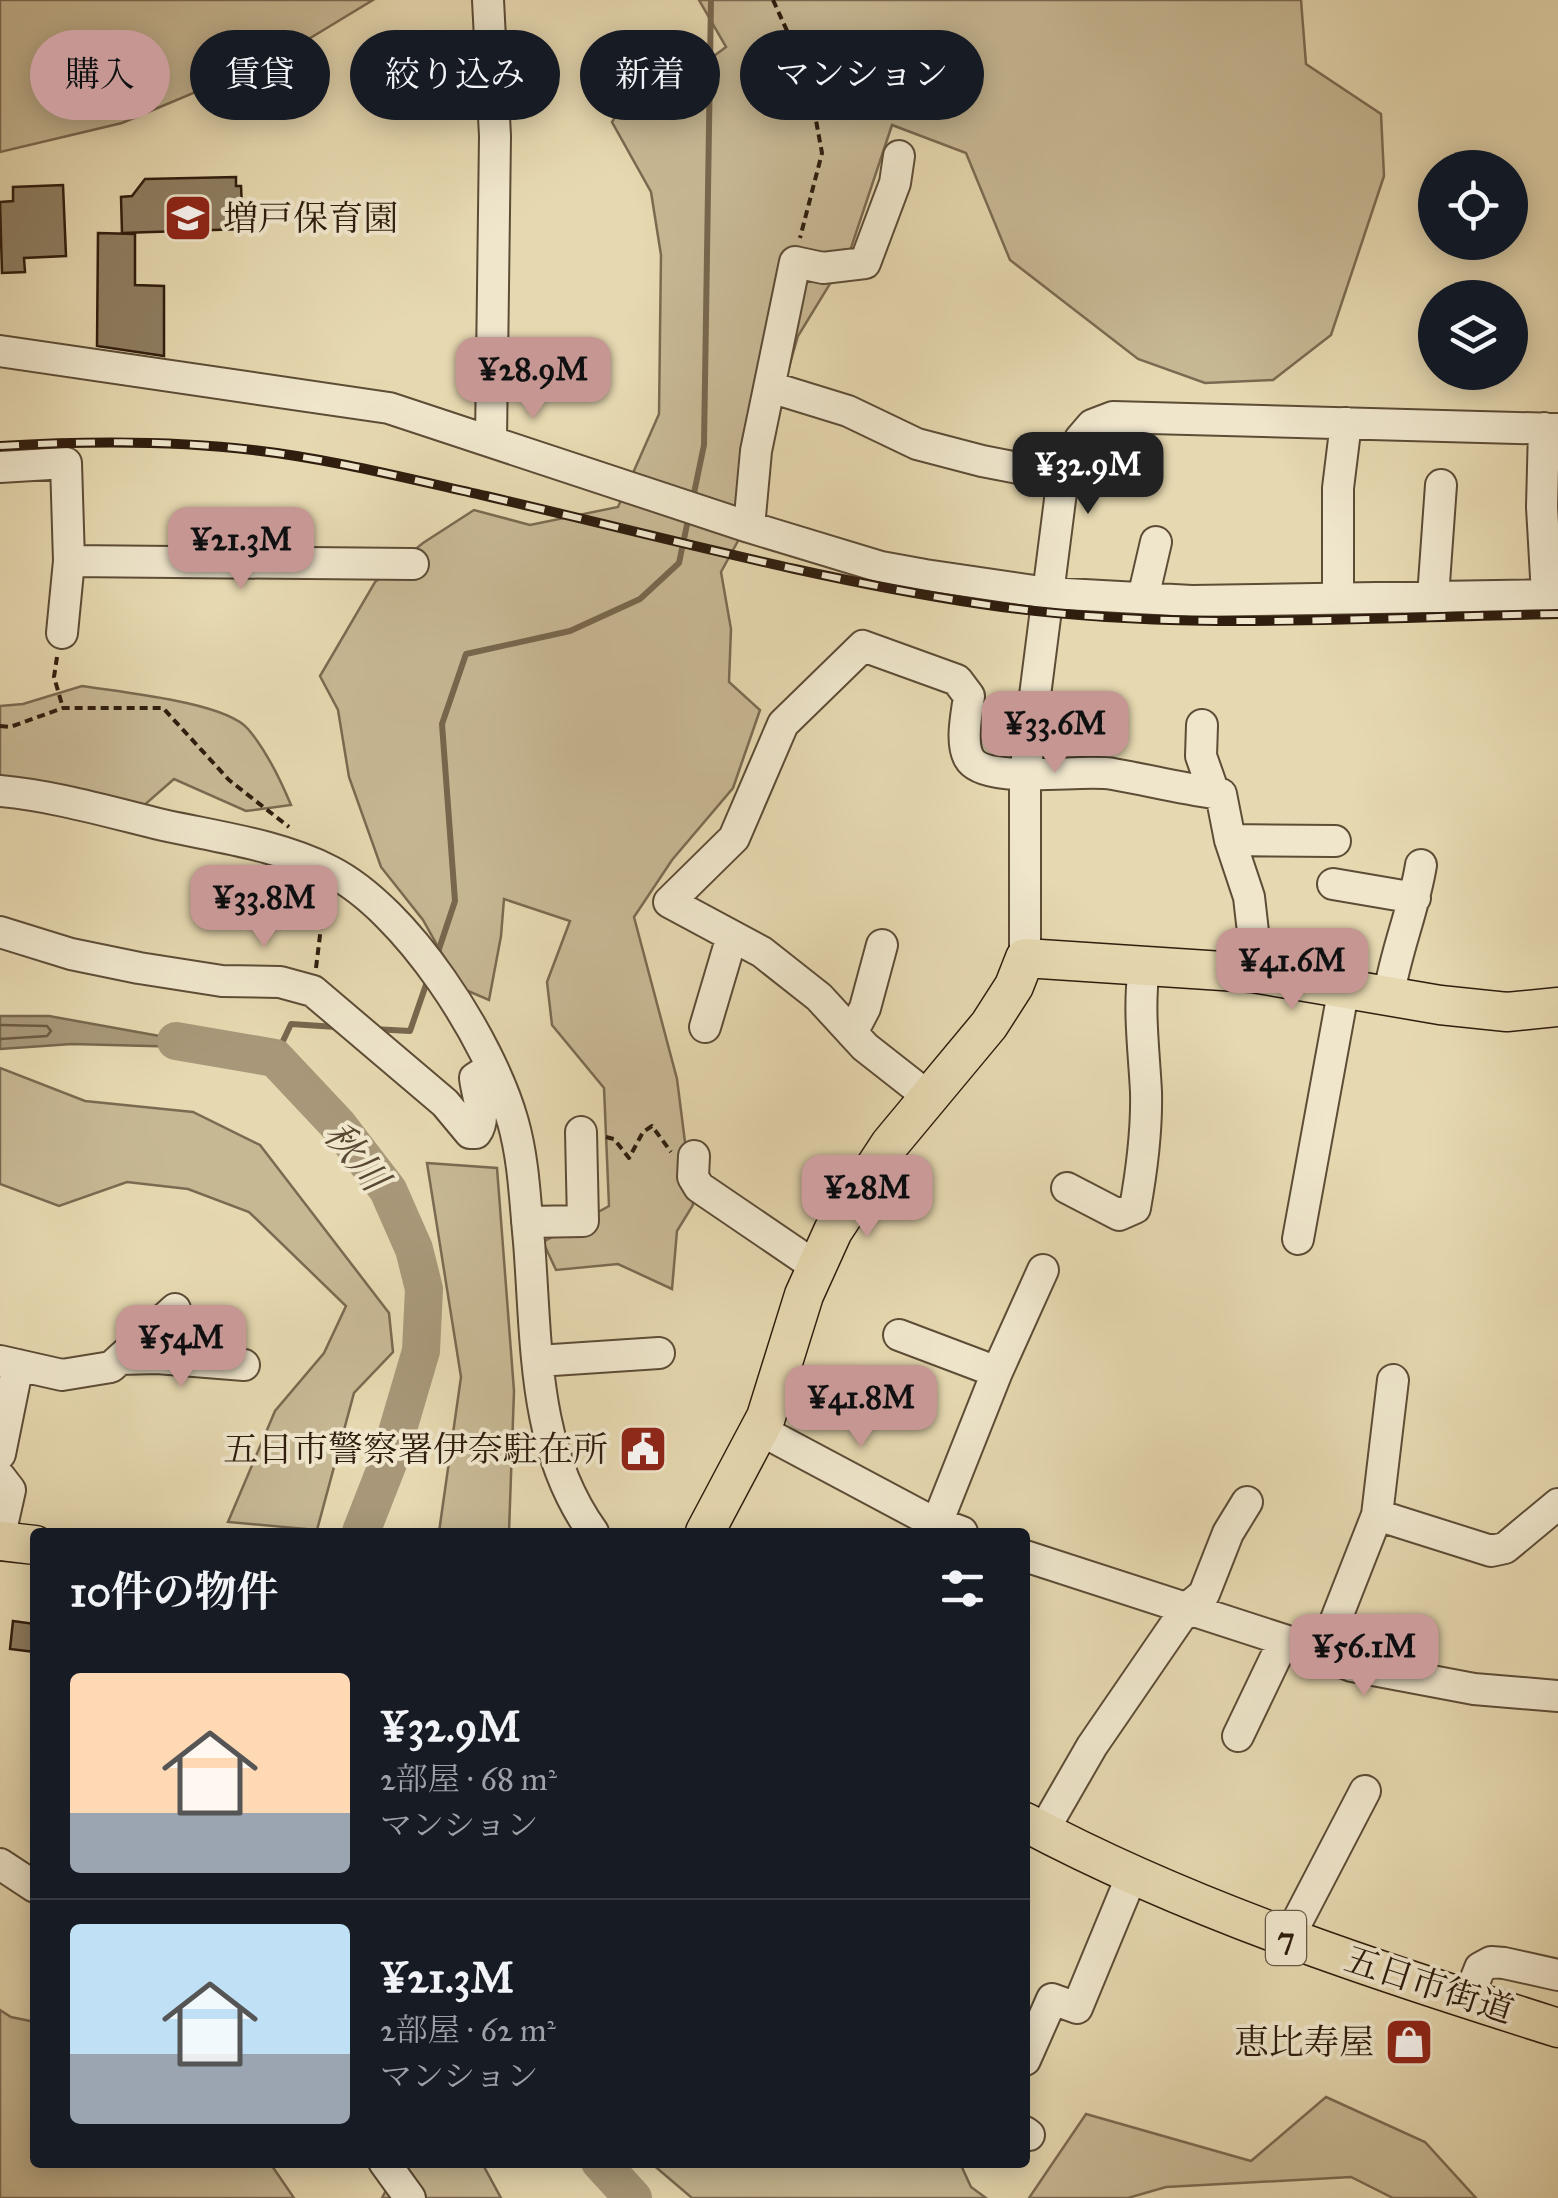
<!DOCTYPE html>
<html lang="ja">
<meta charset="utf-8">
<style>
:root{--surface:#171b24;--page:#20242c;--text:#f1f3f6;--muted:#9ea1a6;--line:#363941;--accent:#c59692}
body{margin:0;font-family:"IM FELL Great Primer","Noto Serif JP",serif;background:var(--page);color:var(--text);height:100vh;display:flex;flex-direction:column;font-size:38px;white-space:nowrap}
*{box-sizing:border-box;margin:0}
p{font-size:32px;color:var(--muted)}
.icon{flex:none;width:55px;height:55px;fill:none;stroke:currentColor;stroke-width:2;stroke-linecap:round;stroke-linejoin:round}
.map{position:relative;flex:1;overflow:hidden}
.sheet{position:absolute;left:30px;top:1528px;width:1000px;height:640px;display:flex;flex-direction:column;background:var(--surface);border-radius:10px;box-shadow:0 5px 25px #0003}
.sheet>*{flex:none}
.guide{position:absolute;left:30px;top:30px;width:1000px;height:90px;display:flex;gap:20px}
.controls{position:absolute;left:1418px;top:150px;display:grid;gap:20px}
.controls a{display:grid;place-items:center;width:110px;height:110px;border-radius:50%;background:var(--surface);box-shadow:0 5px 25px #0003;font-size:50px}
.price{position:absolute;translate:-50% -85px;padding:0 22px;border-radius:20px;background:var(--accent);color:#111;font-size:32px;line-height:65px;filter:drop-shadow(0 2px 5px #0008)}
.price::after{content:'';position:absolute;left:50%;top:60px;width:30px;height:22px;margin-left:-15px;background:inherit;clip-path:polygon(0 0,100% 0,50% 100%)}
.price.current{background:#222;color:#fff}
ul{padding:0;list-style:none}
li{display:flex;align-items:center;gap:30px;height:250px;padding:0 40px}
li+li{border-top:2px solid var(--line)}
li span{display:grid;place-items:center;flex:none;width:280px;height:200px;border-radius:10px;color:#555}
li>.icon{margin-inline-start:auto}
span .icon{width:120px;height:120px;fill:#fffc;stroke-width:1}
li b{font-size:42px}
h2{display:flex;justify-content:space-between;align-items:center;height:120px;padding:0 40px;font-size:42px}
.tag{padding:0 35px;border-radius:45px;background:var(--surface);box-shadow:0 5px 25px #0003;font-size:35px;line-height:90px}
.tag.current{background:var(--accent);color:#111}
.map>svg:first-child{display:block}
.green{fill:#c7b894;stroke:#7b6a51;stroke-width:2.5}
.water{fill:#a89879;stroke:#78674e;stroke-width:2.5}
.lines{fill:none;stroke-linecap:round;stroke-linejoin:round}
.shore{stroke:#6c5a44;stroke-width:2.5}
.stream{stroke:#78674e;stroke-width:6}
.river{stroke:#a89879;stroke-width:38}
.building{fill:#8e7e62;stroke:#2f1d0e;stroke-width:2.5}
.minor-casing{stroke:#5d4c36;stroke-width:34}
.major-casing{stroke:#2f1d0e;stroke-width:41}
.path{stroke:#2f1d0e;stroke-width:4;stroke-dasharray:8 5;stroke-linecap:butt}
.minor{stroke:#efe6cc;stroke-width:30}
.major{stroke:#e6d8b0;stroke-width:38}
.rail-casing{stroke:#2f1d0e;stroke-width:10}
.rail{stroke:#efe6cc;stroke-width:6;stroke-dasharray:19;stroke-linecap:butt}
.labels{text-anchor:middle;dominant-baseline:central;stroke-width:8;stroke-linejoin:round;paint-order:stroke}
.shield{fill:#efe6cc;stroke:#695947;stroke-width:2.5}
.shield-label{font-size:32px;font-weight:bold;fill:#2f1d0e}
.poi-label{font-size:35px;fill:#2f1d0e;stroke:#efe6cc;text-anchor:end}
.street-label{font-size:35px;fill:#2f1d0e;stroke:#efe6cc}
.water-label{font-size:38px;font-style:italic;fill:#594833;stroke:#efe6cc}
</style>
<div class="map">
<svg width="1558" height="2198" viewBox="0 0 1558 2198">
<rect width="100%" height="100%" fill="#e6d8b0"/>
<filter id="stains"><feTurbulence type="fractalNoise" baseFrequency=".002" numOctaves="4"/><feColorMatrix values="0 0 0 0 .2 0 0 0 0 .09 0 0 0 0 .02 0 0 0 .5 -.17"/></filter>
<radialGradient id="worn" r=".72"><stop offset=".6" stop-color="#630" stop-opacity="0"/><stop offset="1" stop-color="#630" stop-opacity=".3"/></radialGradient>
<!-- green -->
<path class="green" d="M0 0H373L279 57 122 123 0 152Z
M699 0H1301L1306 64 1381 114 1384 176 1331 335 1273 380 1205 383 1138 359 1010 260 966 153 892 125 850 251 798 336 739 539 721 572 731 629 729 682 760 710 733 788 672 860 634 917 677 1079 693 1205 677 1231 672 1289 618 1264 556 1270 543 1242 609 1206 604 1088 552 1025 547 982 570 921 504 899 501 936 489 1000 461 988 423 920 381 867 349 777 338 710 320 676 375 582 423 543 474 510 530 525 618 507 659 414 661 255 651 192 612 122 636 84 682 80 726 47Z
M82 686C119 692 225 702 248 729 266 750 281 781 291 805L246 811 174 779 141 808 0 776V706L23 704Z
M0 1068 85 1101 193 1112 260 1145 389 1313 393 1352 354 1393 317 1530 228 1522 275 1411 324 1353 346 1306 249 1212 188 1189 127 1182 59 1206 0 1184Z
M427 1163 497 1168 514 1391 509 1532H439L461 1377Z
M0 2010 11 2017 35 2022V2162L270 2163 294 2198H0Z
M1326 2097 1425 2142 1476 2198H1393L1351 2177 1166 2187 1128 2198H1029L1086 2114 1251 2161Z
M401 2162 482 2163 501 2198H382Z
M651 2163H960L971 2187 986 2198H692Z"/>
<!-- water -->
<path class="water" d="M0 1016H49L226 1048 72 1044 0 1049Z"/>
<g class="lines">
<!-- shore -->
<path class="shore" d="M0 1025 47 1026 51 1031 47 1036 0 1039"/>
<!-- stream -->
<path class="stream" d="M693 498 704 445 711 0
M436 958 455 901 442 724 466 654 570 631 640 599 679 563 689 515
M373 1029 410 1031 428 979
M275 1058 291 1024 336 1027"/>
<!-- river -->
<path class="river" d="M176 1041 275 1058 338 1125 388 1190 414 1249 424 1289 421 1351 388 1463 361 1532
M600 2162 633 2198"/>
</g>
<!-- building -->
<path class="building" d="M236 177V186H241L243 229 122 233 121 197 132 196 145 179Z
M63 185 66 256 24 258 25 272 2 273 0 202 13 201V187Z
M98 233 135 234V285L164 286V356L97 346Z
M13 1621 35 1624V1652L10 1649Z"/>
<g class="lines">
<!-- minor casing -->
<g class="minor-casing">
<path id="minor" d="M488 0 495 136 491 440
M0 351 389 408 749 527 881 567 925 575 1048 593 1192 601 1558 595
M770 387 848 411 917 444 982 461 1065 477
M1544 428 1542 507 1547 595
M0 467 66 463 69 561 62 633
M749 527 756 451 795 262 823 268 865 263 895 183 899 156
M69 561 413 564
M1433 597 1441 485
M1143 598 1156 542
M1338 599V488L1346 423
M1202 725 1201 756 1214 793 1221 794 1230 840 1249 897 1253 932V973
M0 791C55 796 109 812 163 825 217 837 280 845 330 871 407 910 490 1040 513 1122 524 1161 525 1202 529 1242 537 1342 532 1448 593 1532
M1230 840 1335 841
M1333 884 1415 898
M0 932 71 954 139 968 222 981 280 982 313 991 445 1103 470 1133H476C487 1118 477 1096 475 1078L492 1067
M1025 958V774L1062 484 1080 439 1092 425 1113 417 1558 429
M1389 994C1396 950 1414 909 1421 865
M705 1027 732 936
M852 1033 865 1008 882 945
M930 1098 865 1047 819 997 762 952 669 902 734 838 783 724 863 646 957 680 969 696C967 713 960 742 969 758 984 786 1084 768 1113 774 1147 780 1180 788 1214 793
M694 1156 693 1177 699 1187 815 1266
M1067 1188 1119 1215 1135 1208C1142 1169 1147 1132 1146 1092 1144 1051 1138 1009 1144 968
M527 1222 583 1221 581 1132
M1298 1239 1344 987
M899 1335 997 1372
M120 1359 157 1358 244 1365
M0 1361 62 1375 111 1367 175 1309
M538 1361 659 1353
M760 1430 927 1519 962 1532
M0 1454 18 1365
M0 1477 10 1490 0 1535
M1377 1515 1491 1551 1505 1548 1558 1504
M937 1523 997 1372 1043 1270
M1025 1556 1284 1640 1352 1666 1474 1689 1558 1696
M1322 1655 1377 1515 1393 1380
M1238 1736 1284 1640
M1043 1831 1092 1746 1186 1609 1204 1594 1228 1533 1247 1502
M0 1864 35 1887
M1288 1939 1365 1791
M1468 1998 1480 1968 1491 1962 1504 1963 1558 1975
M1025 2060 1052 1999 1077 2008 1132 1875
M1025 2132 1029 2135
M384 2162 410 2198"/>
</g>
<!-- major casing -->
<g class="major-casing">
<path id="major" d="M705 1532 766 1417 804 1295 833 1231 890 1144 989 1025 1014 986 1025 958 1253 973 1440 1005 1507 1012 1558 1007
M0 1541 35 1545
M1025 1822C1194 1912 1376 1970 1558 2028"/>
</g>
<!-- path -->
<path class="path" d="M773 0 808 77 822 153 800 238
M57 657 54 677 63 708
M0 726 10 727 63 708H163L229 780 289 827
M316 968 321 927 335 906 332 903
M606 1137 614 1139 629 1158 643 1132 652 1126 671 1152"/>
<!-- minor -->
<use href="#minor" class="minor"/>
<!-- major -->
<use href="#major" class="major"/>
<!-- rail casing -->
<g class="rail-casing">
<path id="rail" d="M0 446C85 441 168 440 253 450 332 459 409 479 486 496 650 534 814 579 981 604 1171 633 1367 617 1558 614"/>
</g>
<!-- rail -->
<use href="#rail" class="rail"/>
</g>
<!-- icons -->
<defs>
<g id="school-square" transform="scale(2.5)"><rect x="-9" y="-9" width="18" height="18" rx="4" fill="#8f2418" stroke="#efe6cc"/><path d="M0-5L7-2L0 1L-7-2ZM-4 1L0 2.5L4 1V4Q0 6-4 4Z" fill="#fff"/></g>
<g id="civic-square" transform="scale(2.5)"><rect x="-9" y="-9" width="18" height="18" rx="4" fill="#8f2418" stroke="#efe6cc"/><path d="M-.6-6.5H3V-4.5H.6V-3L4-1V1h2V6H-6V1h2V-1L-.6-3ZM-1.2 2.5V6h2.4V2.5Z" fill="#fff"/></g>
<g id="shop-square" transform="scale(2.5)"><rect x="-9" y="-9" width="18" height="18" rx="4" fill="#8f2418" stroke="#efe6cc"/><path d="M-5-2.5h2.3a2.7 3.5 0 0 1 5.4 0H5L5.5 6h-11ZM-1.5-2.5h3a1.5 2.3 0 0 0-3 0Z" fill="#fff"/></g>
</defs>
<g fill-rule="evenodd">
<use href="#school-square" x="188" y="218"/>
<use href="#civic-square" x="643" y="1449"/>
<use href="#shop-square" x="1409" y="2042"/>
</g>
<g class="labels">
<!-- shield labels -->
<rect class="shield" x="1266" y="1911" width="40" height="54" rx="8"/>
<g class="shield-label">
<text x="1286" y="1938">7</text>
</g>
<!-- poi labels -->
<g class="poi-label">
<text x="223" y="218" text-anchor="start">増戸保育園</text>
<text x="608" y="1449">五日市警察署伊奈駐在所</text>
<text x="1374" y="2042">恵比寿屋</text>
</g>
<!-- street labels -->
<g class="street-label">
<text transform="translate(1429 1985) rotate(18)">五日市街道</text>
</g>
<!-- water labels -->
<g class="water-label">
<text transform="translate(356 1156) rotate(51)">秋川</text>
</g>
</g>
<rect width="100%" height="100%" filter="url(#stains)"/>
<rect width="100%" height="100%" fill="url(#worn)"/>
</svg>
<div class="controls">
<a><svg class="icon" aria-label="locate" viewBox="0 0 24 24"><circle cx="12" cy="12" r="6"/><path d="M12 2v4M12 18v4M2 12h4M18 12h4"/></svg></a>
<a><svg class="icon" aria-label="layers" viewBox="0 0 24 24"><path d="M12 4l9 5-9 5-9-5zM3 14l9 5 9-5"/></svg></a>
</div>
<b class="price" style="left:533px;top:422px">¥28.9M</b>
<b class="price current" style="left:1088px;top:517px">¥32.9M</b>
<b class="price" style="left:241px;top:592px">¥21.3M</b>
<b class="price" style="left:1055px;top:776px">¥33.6M</b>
<b class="price" style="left:264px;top:950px">¥33.8M</b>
<b class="price" style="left:1292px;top:1013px">¥41.6M</b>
<b class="price" style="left:867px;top:1240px">¥28M</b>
<b class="price" style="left:181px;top:1390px">¥54M</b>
<b class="price" style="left:861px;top:1450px">¥41.8M</b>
<b class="price" style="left:1364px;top:1699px">¥56.1M</b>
<div class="guide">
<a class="tag current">購入</a>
<a class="tag">賃貸</a>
<a class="tag">絞り込み</a>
<a class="tag">新着</a>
<a class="tag">マンション</a>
</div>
<section class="sheet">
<h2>10件の物件<svg class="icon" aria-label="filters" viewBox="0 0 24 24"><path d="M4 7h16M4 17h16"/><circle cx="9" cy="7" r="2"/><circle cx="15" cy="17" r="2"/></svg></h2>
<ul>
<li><span style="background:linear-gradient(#ffd9b3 70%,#9aa5b1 0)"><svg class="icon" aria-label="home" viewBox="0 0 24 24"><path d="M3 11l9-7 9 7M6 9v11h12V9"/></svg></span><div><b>¥32.9M</b><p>2部屋 · 68 m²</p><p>マンション</p></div></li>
<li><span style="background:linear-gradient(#bfe0f5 65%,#9aa5b1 0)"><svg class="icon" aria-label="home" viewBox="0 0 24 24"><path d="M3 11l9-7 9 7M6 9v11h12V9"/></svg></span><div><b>¥21.3M</b><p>2部屋 · 62 m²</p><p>マンション</p></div></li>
</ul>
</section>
</div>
